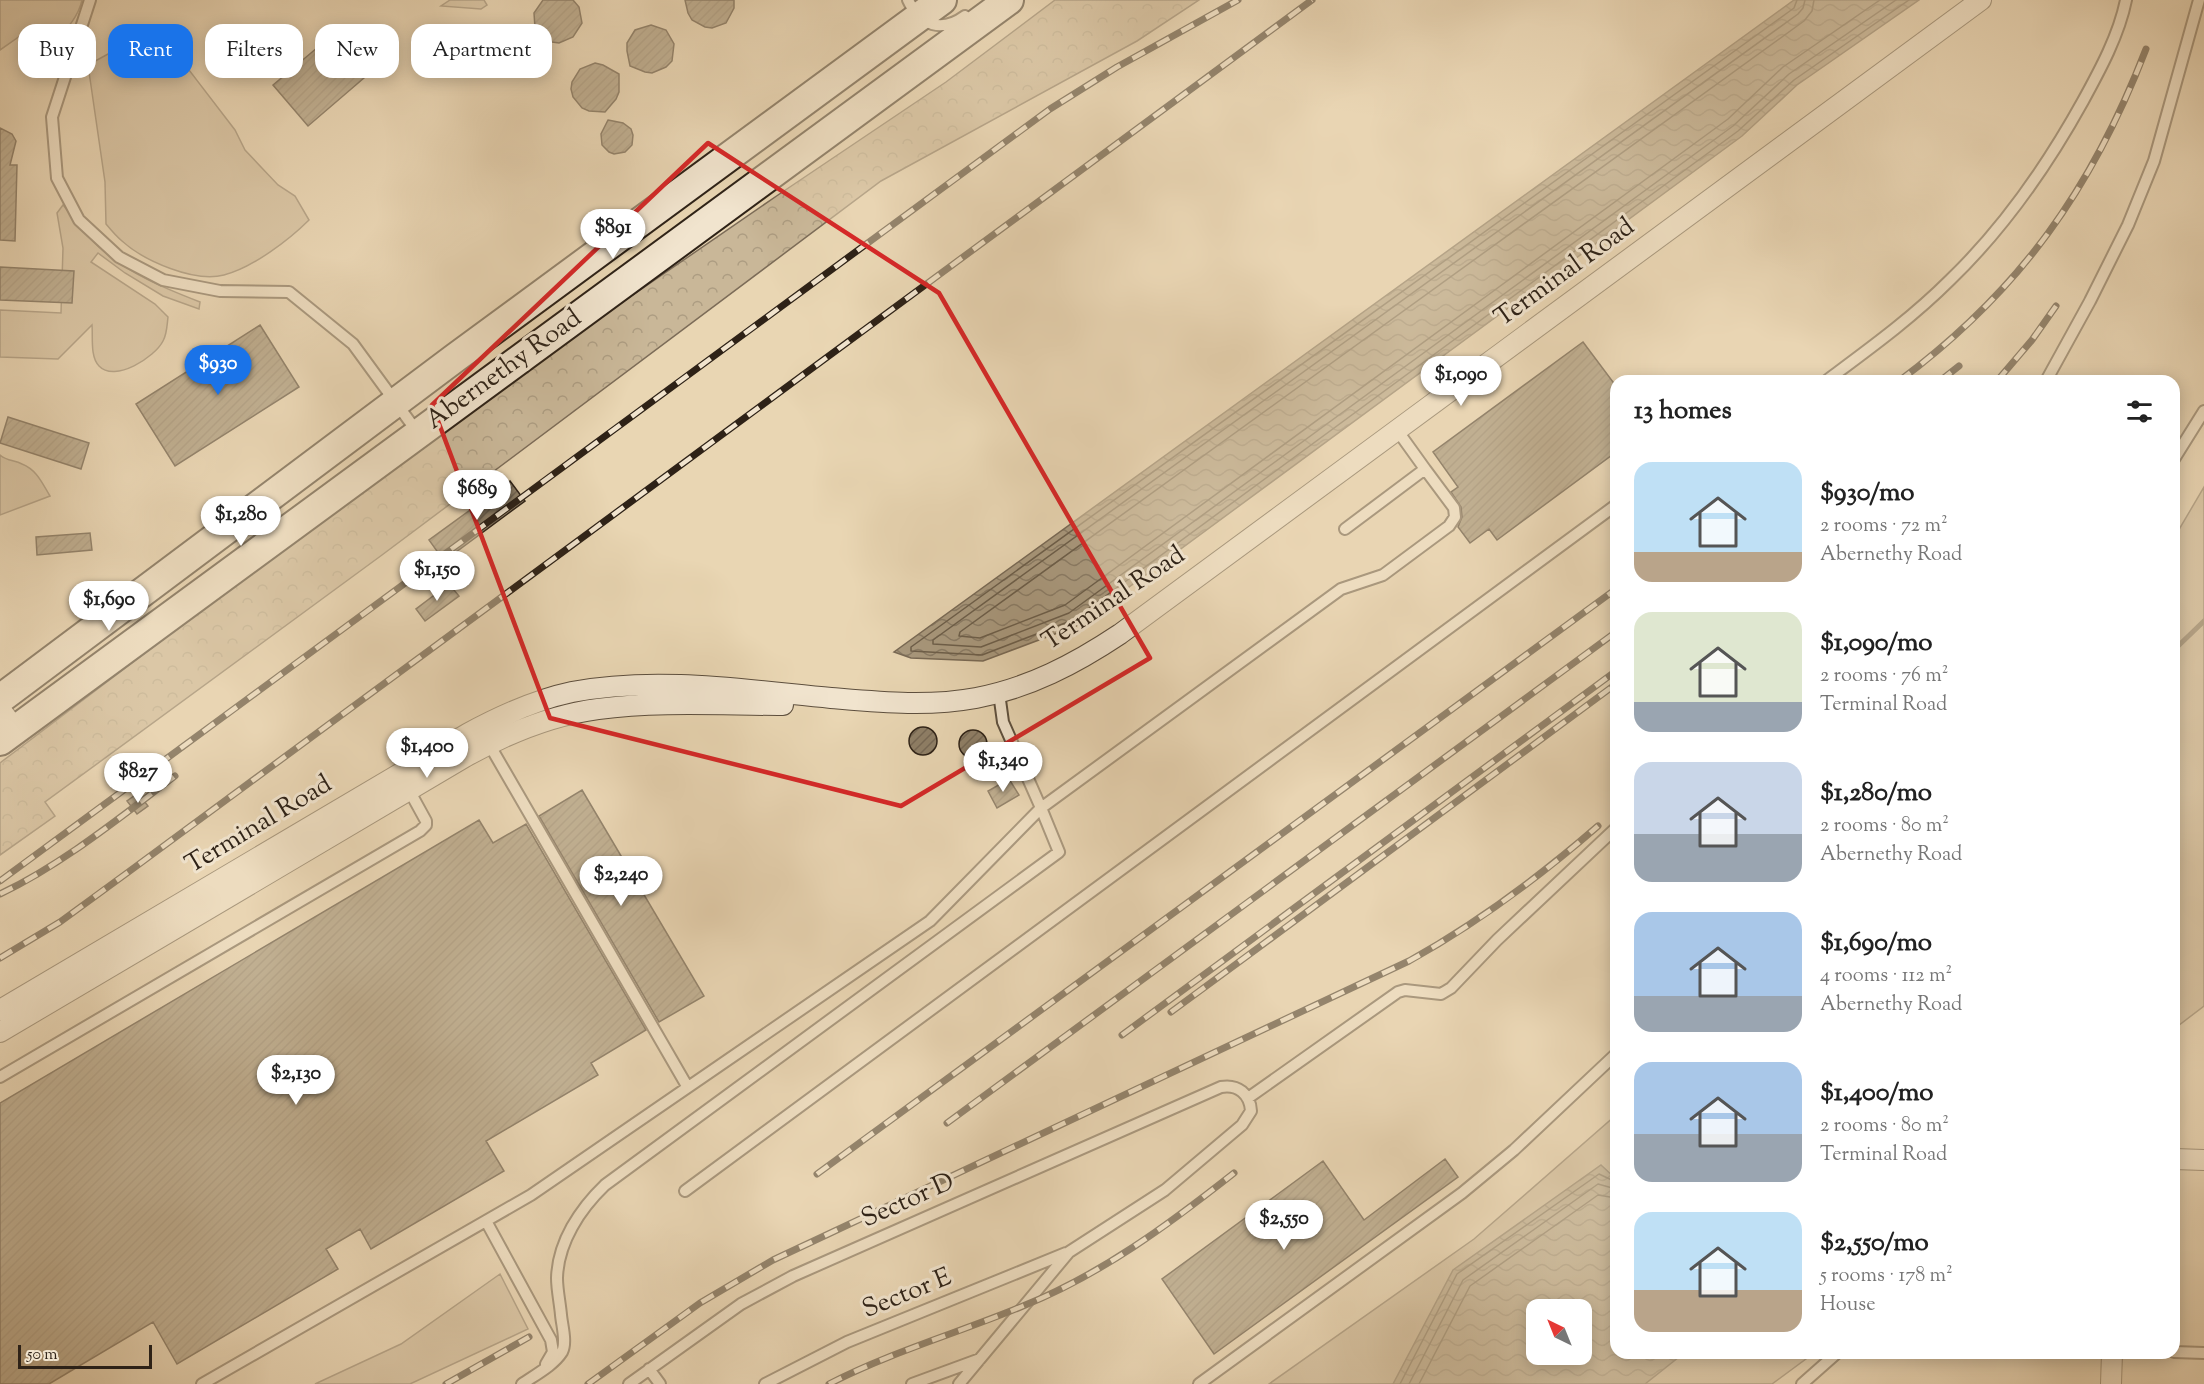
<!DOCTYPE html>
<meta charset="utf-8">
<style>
:root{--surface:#fff;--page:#f6f6f6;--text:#222;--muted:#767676;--accent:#1a73e8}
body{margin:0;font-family:"Sorts Mill Goudy",serif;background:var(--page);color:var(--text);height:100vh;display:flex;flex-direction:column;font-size:22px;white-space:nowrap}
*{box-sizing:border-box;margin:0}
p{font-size:20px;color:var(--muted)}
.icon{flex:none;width:33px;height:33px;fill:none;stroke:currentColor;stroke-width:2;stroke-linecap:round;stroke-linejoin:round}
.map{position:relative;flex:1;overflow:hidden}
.sheet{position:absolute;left:1610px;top:375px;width:570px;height:984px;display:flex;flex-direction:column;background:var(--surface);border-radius:18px;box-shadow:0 3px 15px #0003}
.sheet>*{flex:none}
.banner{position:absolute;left:18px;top:24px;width:570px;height:54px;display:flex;gap:12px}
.needle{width:39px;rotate:317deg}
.controls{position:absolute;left:1526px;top:1299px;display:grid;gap:12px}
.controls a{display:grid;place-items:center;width:66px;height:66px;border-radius:12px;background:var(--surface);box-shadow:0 3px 15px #0003;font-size:30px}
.scale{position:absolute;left:18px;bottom:15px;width:134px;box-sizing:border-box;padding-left:6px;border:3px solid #2e2217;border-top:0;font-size:16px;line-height:21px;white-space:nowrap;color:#2e2217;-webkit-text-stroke:4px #f1e4ce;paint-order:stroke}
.price{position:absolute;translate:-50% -51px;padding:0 14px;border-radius:21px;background:#fff;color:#222;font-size:20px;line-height:39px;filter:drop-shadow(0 2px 3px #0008)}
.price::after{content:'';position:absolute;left:50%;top:36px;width:18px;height:14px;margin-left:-9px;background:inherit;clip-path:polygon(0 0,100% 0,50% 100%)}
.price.current{background:var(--accent);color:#fff}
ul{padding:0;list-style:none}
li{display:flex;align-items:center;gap:18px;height:150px;padding:0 24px}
li span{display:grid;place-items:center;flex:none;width:168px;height:120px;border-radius:18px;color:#555}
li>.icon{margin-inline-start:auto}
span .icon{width:72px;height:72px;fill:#fffc;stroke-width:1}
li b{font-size:26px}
h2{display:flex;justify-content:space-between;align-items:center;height:72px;padding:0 24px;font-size:26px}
.pill{padding:0 21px;border-radius:18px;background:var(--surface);box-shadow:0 3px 15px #0003;font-size:21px;line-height:54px}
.pill.current{background:var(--accent);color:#fff}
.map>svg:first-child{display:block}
.grass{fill:#c9b798;stroke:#7c6c58;stroke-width:1.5;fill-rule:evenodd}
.forest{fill:url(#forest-crowns);stroke:#7c6c58;stroke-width:1.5}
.water{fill:url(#water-waves);stroke:#786955;stroke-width:1.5;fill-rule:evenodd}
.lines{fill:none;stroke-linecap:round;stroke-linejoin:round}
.shore{stroke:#6c5e4a;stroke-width:1.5}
.stream{stroke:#786955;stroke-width:5}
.building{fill:url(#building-hatch);stroke:#2e2217;stroke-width:1.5}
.lane-casing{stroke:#5d4f3e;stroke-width:14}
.street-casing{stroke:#5d4f3e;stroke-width:22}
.secondary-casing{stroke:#2e2217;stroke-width:32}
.lane{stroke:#f1e4ce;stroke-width:10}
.street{stroke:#f1e4ce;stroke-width:20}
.secondary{stroke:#f1e4ce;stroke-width:28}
.rail-casing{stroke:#2e2217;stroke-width:7}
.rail{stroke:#f1e4ce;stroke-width:4.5;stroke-dasharray:14;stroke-linecap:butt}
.marked{fill:none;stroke:#d62828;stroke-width:4.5;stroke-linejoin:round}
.labels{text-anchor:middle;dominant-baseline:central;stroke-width:6;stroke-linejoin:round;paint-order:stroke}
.street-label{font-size:26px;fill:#2e2217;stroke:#f1e4ce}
</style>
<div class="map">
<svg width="2204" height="1384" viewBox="0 0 2204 1384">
<defs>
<pattern id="forest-crowns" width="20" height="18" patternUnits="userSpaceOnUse" patternTransform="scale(1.5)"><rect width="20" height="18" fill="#c9b798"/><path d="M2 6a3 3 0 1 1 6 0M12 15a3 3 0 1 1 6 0" fill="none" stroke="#ad9d82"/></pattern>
<pattern id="water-waves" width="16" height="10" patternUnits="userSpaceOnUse" patternTransform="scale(1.5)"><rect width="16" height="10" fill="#a9997e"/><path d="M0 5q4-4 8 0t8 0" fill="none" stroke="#8a7c66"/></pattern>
<pattern id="building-hatch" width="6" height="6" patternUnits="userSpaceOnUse" patternTransform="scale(1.5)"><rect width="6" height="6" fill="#8f8068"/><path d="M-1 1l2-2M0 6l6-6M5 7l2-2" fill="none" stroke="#756855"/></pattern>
</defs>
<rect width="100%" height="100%" fill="#e9d6b3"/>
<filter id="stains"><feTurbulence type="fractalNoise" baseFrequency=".00333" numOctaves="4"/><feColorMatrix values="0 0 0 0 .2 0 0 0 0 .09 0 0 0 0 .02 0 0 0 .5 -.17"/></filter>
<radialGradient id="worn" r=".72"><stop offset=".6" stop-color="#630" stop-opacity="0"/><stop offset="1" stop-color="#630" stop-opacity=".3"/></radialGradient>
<!-- grass -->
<path class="grass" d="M0 0H82C79 14 67 32 54 39 45 43 30 39 20 36L0 50Z
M450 0H484L487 5 481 9 441 6Z
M132 49 153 51 186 66 235 130 245 150 278 185 295 196 309 220C289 240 252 268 224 275 195 283 144 261 122 241 116 236 111 230 106 224L105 182 88 65 108 54Z
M63 205C75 219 86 235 99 247 129 274 164 288 200 302L199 309 163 296 125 273 98 253 91 262 155 304 168 317C167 325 167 334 163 341 155 357 115 383 99 366 90 357 93 337 92 325L58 359 0 357V310L61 313 63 248 57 213Z
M0 455C7 461 14 460 22 464 37 470 42 483 50 496L0 515Z
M2204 487V1006L2174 1029V538Z
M1615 1116 1616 1353H1814L1772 1384H1269L1474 1239ZM1536 1310H1581V1354H1536Z
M500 1274 528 1329 410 1384H315L401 1344Z"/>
<!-- forest -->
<path class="forest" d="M1055 0H1199L1137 41 881 181 382 555 45 802 55 816 0 855V763L252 572 582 330 778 195 946 82Z"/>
<!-- water -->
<path class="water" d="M1794 0H1919L1797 85 1742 136 1076 626 983 661 911 658 894 652Z
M1601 1165 1615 1178 1616 1353H1684L1645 1384H1393L1453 1270ZM1536 1310H1581V1354H1536Z"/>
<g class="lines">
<!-- shore -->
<path class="shore" d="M1797 0 1794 8 911 647V651L982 655 1073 620 1738 131 1794 80 1909 0
M1805 0 1803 8 1798 14 933 640V644L981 647 1069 613 1733 126 1789 74 1896 0
M1814 0 1812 11 1804 21 960 632 959 636 980 638 1065 605 1728 119 1783 67 1880 0
M1400 1384 1457 1274 1599 1174 1616 1182
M1409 1384 1463 1280 1598 1184 1616 1189
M1419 1384 1470 1286 1598 1195 1616 1198"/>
<!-- stream -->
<path class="stream" d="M2174 650 2204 621"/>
</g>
<!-- building -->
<path class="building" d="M543 0H573L579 7 582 23 573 37 559 43 552 42 539 34 535 28 534 13Z
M685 0H734V8L726 23 712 28 705 27 692 20 688 13Z
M651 25 666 30 674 44 672 61 666 67 652 73 645 72 630 66 627 51V43L635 30Z
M337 31 371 72 308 126 273 85Z
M595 63 603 65 619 74V92L616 99 605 112 589 111 582 108 573 97 571 89 572 82 580 69Z
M608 120 623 123 631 129 633 135 632 145 625 152 614 154 609 152 602 145 601 134Z
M0 128 12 134 16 141 10 165H17L15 241 0 240Z
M0 267 74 271 72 303 0 300Z
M260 325 299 387 175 466 136 404Z
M1583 342 1616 386V452L1497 540 1489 529 1470 543 1458 527 1462 517 1461 507 1451 492 1458 487 1433 452Z
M8 417 89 443 81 469 0 443Z
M510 481 525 501 444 561 429 540Z
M90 533 92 550 37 555 36 537Z
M449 584 459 596 425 621 416 609Z
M909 741a14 14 0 1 1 28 0a14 14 0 1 1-28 0Z
M959 744a14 14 0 1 1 28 0a14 14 0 1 1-28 0Z
M1009 779 1019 795 997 808 988 791Z
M582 790 704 996 659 1022 539 816Z
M138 793 148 806 137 814 127 801Z
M479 820 493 843 526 824 646 1030 591 1063 598 1075 486 1141 504 1171 371 1249 360 1229 326 1249 338 1269 177 1364 153 1322 49 1384H0V1103Z
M1445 1159 1458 1177 1214 1354 1162 1279 1323 1161 1364 1220Z"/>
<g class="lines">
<!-- lane casing -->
<g class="lane-casing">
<path id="lane" d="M90 0 52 117 57 178 79 220 119 257 163 280 220 291 289 292 353 344 418 433
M908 0C920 26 942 33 965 16
M1826 381C1869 349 1912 318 1950 280 2004 228 2047 166 2083 101 2100 70 2119 35 2126 0
M2046 381 2090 301 2128 225 2154 161 2199 0
M2174 459 2204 411
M1345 529 1425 469 1397 430
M489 744 687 1086
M0 1077 420 831 426 825V821L409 790
M1248 1098 1398 992 1405 990 1441 994 1451 988 1497 940 1616 828
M685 1191 1616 505
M486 1221 551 1340 553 1352 546 1364
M2174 1352 2204 1353
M649 1369 660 1384
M202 1384 531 1195 930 921 1041 808 1003 722 999 693
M522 1384C535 1375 554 1365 562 1352 567 1342 562 1326 561 1315 560 1303 557 1290 557 1278 558 1242 580 1209 605 1185L1059 852 1041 808 1341 589 1383 575 1449 526 1455 517 1454 508 1425 469
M629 1384 741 1304 793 1276 1221 1087C1238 1084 1250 1094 1251 1111L1242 1125 1165 1190 1069 1252 959 1384
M765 1384 847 1342 1066 1253
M912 1384 980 1359
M1199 1384 1462 1193 1514 1150 1616 1054
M1802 1384 1837 1353"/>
</g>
<!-- street casing -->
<g class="street-casing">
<path id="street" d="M0 709 16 730
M0 1010 467 734C500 716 534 700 572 692 656 676 746 690 831 698 879 702 927 707 976 698 1029 688 1075 664 1120 634L1981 0
M0 1032 465 757C506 734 552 715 598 709 659 701 722 705 783 705
M2174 1159 2204 1160
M2111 1384 2112 1353"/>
</g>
<!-- secondary casing -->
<g class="secondary-casing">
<path id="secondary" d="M0 699 455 358 942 0
M0 741 1009 0"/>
</g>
<!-- lane -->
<use href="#lane" class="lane"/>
<!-- street -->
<use href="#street" class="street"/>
<!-- secondary -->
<use href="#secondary" class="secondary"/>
<!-- rail casing -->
<g class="rail-casing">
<path id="rail" d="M1899 381C2020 291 2092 189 2146 49
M1940 381 1959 366
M1997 381 2032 340 2056 306
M0 881 1050 109 1117 67 1238 0
M0 894C63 864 119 818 175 776
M0 958 60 922 127 873 1312 0
M1171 1012 1616 684
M1122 1035 1616 671
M947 1123 1616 632
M817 1174 1616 589
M446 1384 529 1337
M588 1384 700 1303 773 1260 1409 961C1479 922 1538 878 1598 826
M829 1384C891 1352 958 1333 1023 1306 1102 1274 1168 1225 1234 1173"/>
</g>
<!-- rail -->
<use href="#rail" class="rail"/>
</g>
<!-- marked area -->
<path d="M0 0H2204V1384H0ZM708 143 939 293 1150 658 901 806 550 718 432 405Z" fill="#e9d6b3" fill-opacity=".55" fill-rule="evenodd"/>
<path class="marked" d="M708 143 939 293 1150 658 901 806 550 718 432 405Z"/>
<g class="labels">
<!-- street labels -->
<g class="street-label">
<text transform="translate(1565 273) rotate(-36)">Terminal Road</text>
<text transform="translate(504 370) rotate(-36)">Abernethy Road</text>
<text transform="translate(1114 599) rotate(-34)">Terminal Road</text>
<text transform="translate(259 825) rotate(-31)">Terminal Road</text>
<text transform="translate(908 1201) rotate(-24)">Sector D</text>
<text transform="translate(907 1294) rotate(-22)">Sector E</text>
</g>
</g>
<rect width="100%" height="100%" filter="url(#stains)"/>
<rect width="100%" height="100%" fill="url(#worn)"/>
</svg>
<div class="controls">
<a><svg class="needle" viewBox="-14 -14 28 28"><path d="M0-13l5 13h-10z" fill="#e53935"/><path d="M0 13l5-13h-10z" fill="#767676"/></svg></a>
</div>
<div class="scale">50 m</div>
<b class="price" style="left:613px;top:260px">$891</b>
<b class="price current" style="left:218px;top:396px">$930</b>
<b class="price" style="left:1461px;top:407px">$1,090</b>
<b class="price" style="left:477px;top:521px">$689</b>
<b class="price" style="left:241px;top:547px">$1,280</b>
<b class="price" style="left:437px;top:602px">$1,150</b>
<b class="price" style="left:109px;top:632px">$1,690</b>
<b class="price" style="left:427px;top:779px">$1,400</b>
<b class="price" style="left:1003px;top:793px">$1,340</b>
<b class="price" style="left:138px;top:804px">$827</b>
<b class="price" style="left:621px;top:907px">$2,240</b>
<b class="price" style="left:296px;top:1106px">$2,130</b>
<b class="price" style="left:1284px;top:1251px">$2,550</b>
<div class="banner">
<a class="pill">Buy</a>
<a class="pill current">Rent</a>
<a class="pill">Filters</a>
<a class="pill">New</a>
<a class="pill">Apartment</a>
</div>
<section class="sheet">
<h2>13 homes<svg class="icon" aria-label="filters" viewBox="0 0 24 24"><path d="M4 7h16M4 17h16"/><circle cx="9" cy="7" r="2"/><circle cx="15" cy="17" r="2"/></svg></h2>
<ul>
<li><span style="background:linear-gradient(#bfe0f5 75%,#b9a48a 0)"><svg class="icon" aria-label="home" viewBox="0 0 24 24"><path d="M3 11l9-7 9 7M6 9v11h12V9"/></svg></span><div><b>$930/mo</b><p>2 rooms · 72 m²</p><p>Abernethy Road</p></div></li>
<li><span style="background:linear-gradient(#dfe7d0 75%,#9aa5b1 0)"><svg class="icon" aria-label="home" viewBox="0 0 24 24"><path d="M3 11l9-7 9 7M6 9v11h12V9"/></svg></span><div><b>$1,090/mo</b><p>2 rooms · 76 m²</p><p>Terminal Road</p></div></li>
<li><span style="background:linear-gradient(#c9d6e8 60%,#9aa5b1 0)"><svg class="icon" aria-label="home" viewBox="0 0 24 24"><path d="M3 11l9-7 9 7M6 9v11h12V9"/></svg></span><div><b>$1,280/mo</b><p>2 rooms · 80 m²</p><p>Abernethy Road</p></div></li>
<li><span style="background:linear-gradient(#a9c7e8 70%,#9aa5b1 0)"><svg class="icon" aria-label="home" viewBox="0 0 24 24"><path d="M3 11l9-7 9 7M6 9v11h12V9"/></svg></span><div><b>$1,690/mo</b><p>4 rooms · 112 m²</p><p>Abernethy Road</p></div></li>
<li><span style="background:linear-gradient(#a9c7e8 60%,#9aa5b1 0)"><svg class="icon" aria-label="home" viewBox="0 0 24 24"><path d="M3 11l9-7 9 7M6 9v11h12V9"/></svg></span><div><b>$1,400/mo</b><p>2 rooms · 80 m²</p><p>Terminal Road</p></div></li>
<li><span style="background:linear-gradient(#bfe0f5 65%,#b9a48a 0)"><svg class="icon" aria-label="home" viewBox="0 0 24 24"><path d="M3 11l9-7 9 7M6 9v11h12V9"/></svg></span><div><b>$2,550/mo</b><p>5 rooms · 178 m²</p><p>House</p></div></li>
</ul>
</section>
</div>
